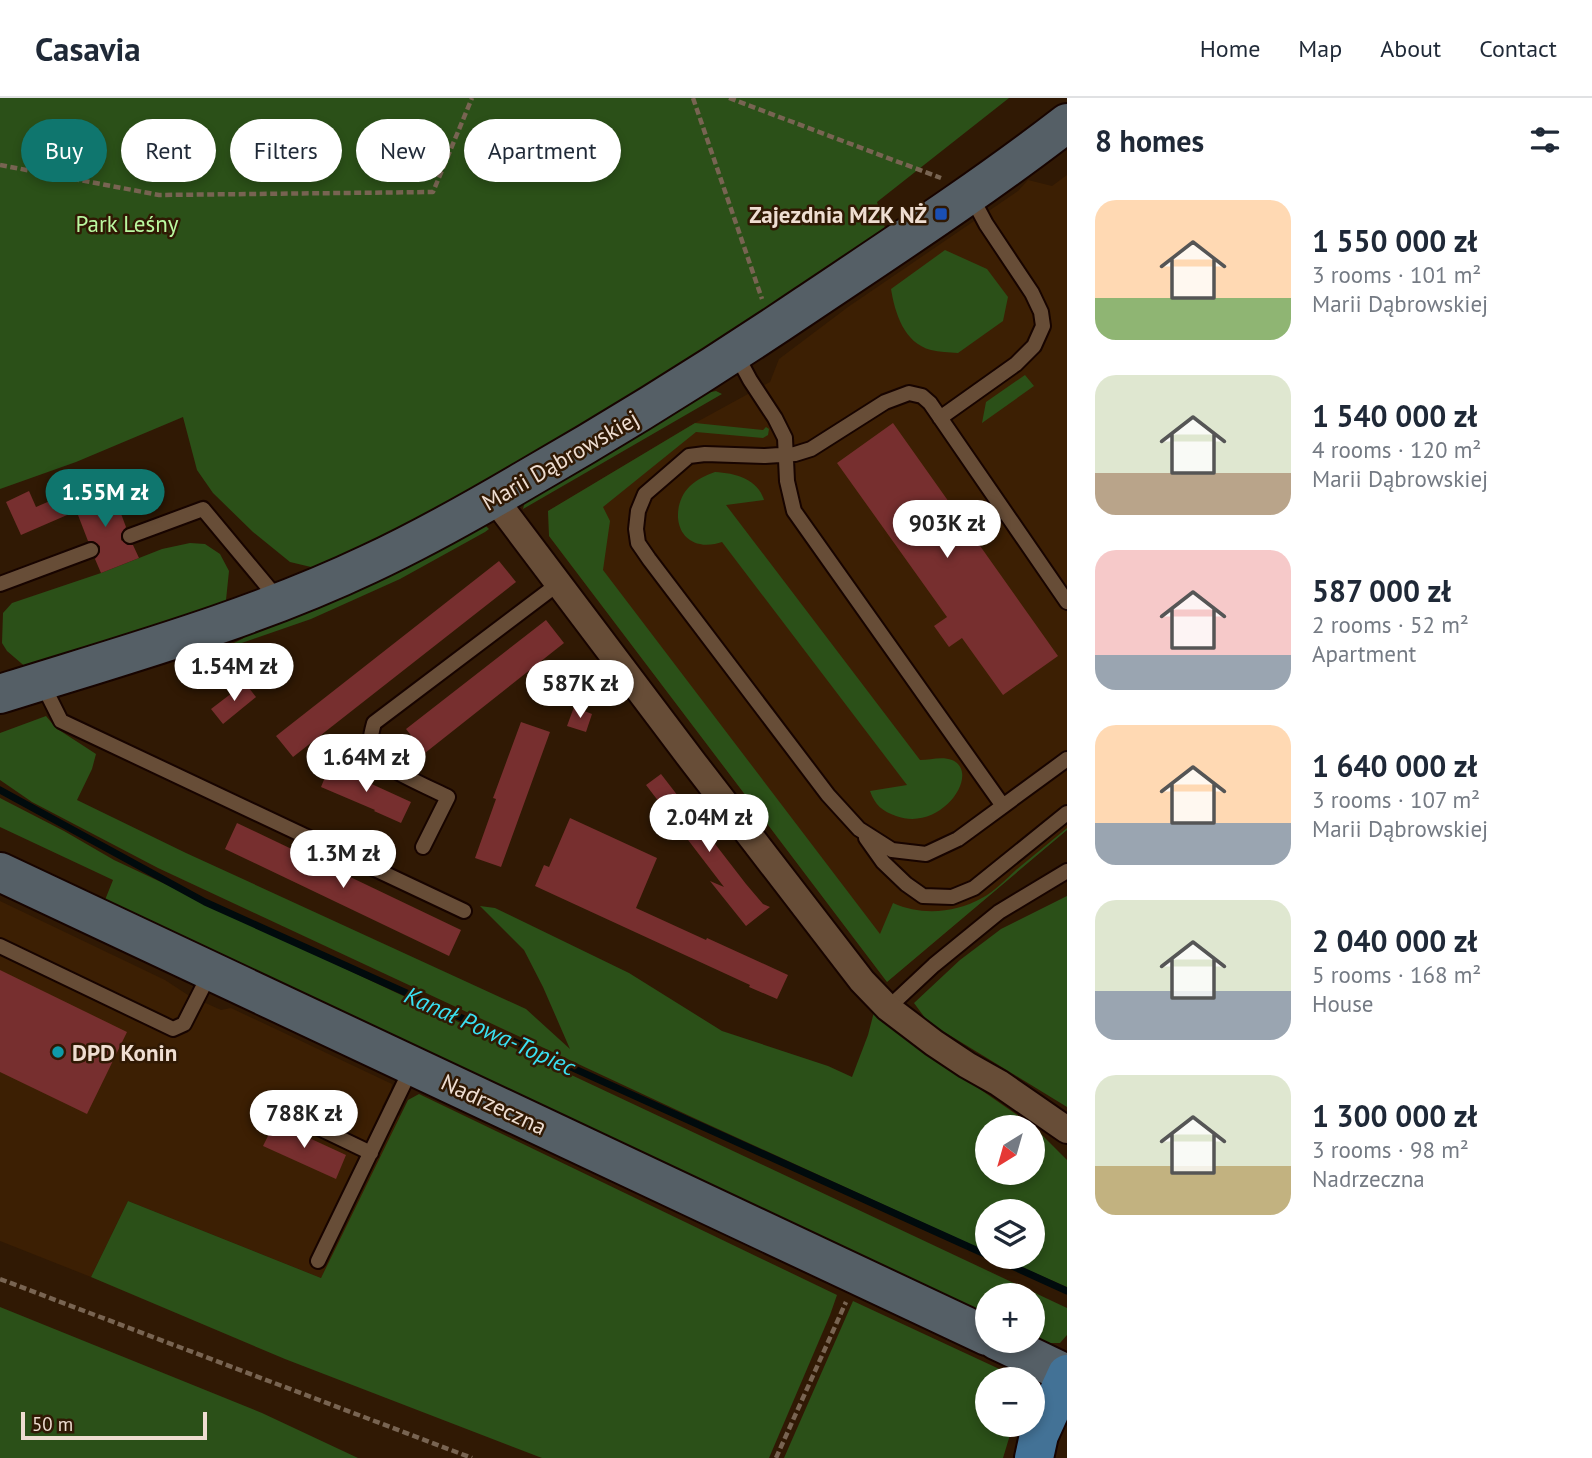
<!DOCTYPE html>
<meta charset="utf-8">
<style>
:root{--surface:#fff;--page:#f6f6f7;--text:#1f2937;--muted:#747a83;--line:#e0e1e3;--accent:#0f766e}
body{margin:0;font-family:"PT Sans",sans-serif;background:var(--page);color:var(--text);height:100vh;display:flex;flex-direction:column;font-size:26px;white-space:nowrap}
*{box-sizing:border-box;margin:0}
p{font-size:23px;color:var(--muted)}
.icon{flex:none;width:38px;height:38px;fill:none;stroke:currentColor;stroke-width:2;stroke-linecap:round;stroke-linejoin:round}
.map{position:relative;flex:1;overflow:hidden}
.sheet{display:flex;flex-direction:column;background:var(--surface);width:525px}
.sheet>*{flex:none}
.banner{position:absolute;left:21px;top:21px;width:665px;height:63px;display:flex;gap:14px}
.needle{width:46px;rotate:217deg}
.controls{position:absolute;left:975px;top:1017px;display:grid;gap:14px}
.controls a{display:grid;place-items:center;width:70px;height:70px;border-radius:50%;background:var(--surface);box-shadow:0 4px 10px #0003;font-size:35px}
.scale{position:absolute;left:21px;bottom:18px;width:186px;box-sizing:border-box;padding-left:7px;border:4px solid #eeddd1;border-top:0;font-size:19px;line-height:24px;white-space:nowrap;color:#eeddd1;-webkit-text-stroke:5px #301904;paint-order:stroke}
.price{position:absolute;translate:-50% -60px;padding:0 16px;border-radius:24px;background:#fff;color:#222;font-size:23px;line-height:46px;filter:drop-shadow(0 2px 4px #0008)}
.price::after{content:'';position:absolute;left:50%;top:42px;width:21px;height:16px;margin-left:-10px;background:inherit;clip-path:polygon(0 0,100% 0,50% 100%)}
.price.on{background:var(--accent);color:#fff}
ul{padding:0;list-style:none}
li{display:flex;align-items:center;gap:21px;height:175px;padding:0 28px}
li span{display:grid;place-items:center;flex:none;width:196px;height:140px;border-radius:21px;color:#555}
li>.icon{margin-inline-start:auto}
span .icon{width:84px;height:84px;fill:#fffc;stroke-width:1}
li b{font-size:30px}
h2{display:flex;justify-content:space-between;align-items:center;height:84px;padding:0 28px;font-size:30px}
.tag{padding:0 24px;border-radius:32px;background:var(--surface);box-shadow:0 4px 10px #0003;font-size:24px;line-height:63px}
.tag.on{background:var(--accent);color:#fff}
header{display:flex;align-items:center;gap:42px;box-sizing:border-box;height:98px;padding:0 35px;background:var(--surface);border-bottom:2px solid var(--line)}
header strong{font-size:33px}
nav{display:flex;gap:38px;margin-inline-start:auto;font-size:24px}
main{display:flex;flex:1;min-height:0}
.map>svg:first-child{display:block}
.built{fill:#3c1f03}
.green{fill:#2b5018;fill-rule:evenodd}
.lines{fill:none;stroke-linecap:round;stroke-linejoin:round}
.stream{stroke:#010b0d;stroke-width:7}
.building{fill:#772f2f}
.lane-casing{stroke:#170400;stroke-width:18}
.street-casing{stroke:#170400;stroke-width:30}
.secondary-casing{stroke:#170400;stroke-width:42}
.primary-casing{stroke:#170400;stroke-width:42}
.path{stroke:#786452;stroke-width:4.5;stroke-dasharray:7 3.5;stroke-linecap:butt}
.lane{stroke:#674d37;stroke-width:14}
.street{stroke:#674d37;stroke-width:26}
.secondary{stroke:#555f66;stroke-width:38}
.primary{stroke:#437296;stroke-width:38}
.transit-dot{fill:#1a4fb4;stroke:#301904;stroke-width:2.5}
.culture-dot{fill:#0f9aa8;stroke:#301904;stroke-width:2.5}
.labels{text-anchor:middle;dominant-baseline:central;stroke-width:5;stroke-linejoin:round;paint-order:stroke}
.poi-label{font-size:23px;font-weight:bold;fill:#eeddd1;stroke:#301904;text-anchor:end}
.park-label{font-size:23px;fill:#baf8a0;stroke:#301904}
.street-label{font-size:23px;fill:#eeddd1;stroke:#301904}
.water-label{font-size:24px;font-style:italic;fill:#3ae0f2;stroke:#301904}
</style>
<header>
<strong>Casavia</strong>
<nav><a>Home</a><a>Map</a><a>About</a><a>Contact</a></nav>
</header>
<main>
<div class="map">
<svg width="1067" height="1360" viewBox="0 0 1067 1360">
<rect width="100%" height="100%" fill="#301904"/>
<!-- built -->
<path class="built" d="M1067 77V732L887 884 549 438 548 413 695 325 770 284 779 261 848 209 1018 93 1028 82 1052 88Z
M0 803 165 882 188 897 221 912 231 910 392 986 391 992 382 1009 400 1018 321 1180 128 1103 91 1179 0 1143Z"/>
<!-- green -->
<path class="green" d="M0 0H1009L877 104 886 133 676 278 338 465 311 469 290 464 253 434 213 395 197 372 183 319 76 364 0 391Z
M945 152 987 171 1008 199 1003 223 958 255C949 254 939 254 931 252 904 245 895 215 891 191Z
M1025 277 1034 288 982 325 986 304Z
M716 293 722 296 523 411 524 407 527 401 706 295Z
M695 325 763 332 766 329 769 331 768 337 763 340 696 334 603 409 610 423 603 472 880 836 893 805C922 818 955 815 982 800 995 793 1006 781 1016 772 1033 758 1050 744 1067 730V732L887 884 549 438 548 413Z
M715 374C735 375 758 381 764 402L726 407 920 662C930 662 942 658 952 662 982 675 941 735 896 718 882 713 875 707 870 693L907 687 722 444C716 446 707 448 700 446 672 440 673 404 690 388 698 381 706 377 715 374Z
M486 428 489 431 485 434 400 481 311 521 216 554 242 541 256 531 473 429Z
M190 445 205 446 220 456 229 473 226 502 217 511 28 571 7 553 2 545 3 515 12 505 101 475 162 451Z
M46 618 56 630 96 656 92 671 77 702 186 755 526 911 570 951 543 889 524 852 480 808 495 810 629 875 722 933 828 968 852 979 868 937 874 914 903 938 1033 1028 1067 1062V1189L998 1159 1032 1158V1113H987V1154L694 1020 158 770 32 704 0 682V635ZM987 1029H1032V1074H987Z
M0 700 64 733 114 762 1067 1210V1237L1060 1245H1050L1033 1240 1032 1197H987V1218L103 807 113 782 0 729Z
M1067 798V1009L928 924 914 905 960 862 1001 831Z
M419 996 837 1197 830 1217 769 1360H542L285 1261 91 1179 128 1103 321 1180 408 1002Z
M853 1203 1008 1275 1012 1281H987V1326L1013 1327 1003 1360H784Z
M0 1209 262 1315 358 1360H0Z"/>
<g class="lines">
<!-- stream -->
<path class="stream" d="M0 692 205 804 987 1157
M990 1158 1067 1193"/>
</g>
<!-- building -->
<path class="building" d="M893 325 1058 558 1003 597 962 540 949 549 934 528 947 519 837 365Z
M111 389 126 429 121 436V442L128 447H133L139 460 101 475 95 461 100 454V448L93 443H88L73 404Z
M29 393 36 409 66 396 74 414 21 437 6 404Z
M499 463 516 484 293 659 276 638Z
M546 522 564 545 425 655 406 631Z
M245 585 256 599 223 626 211 611Z
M574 609 592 616 586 634 567 628Z
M521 624 550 634 501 769 475 760 496 701 493 700Z
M330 667 411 704 401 725 374 713 375 712 321 689Z
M661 676 746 786 763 806 770 809 746 828 710 783 724 789 646 687Z
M570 720 657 760 636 810 706 842 707 840 788 877 777 901 749 889 750 887 535 788 544 767 549 769Z
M237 725 461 832 449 858 225 751Z
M0 872 127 934 87 1016 0 974Z
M276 1022 294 1031V1033L346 1057 336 1081 263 1048Z"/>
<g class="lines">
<!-- lane casing -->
<g class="lane-casing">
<path id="lane" d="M736 256 750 282 775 320 785 340 787 383 794 413 1003 708
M940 320 1016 266 1034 248 1043 228 1041 214 1032 195 986 126 970 96
M130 438 203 411 278 501
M0 486 91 452
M1067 504 930 305 922 298 909 295 885 304 811 351 795 356 765 358 705 356 689 358 645 396 638 413 636 431 638 445 649 461 828 697 859 731 892 752 926 756 958 741 1067 661
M42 585 61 623 464 813
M866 740 883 764 906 786 923 798 952 799 974 790 1067 715
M423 749 448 699C432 691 384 671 375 657 368 647 371 636 374 625L558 486
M0 848 173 931 184 926 210 875
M888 910 934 867 999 814 1067 773
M273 1008 371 1055
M318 1163 412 969"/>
</g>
<!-- street casing -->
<g class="street-casing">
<path id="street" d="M494 400 694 665 862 883 888 910 934 945 967 967 999 985 1067 1032"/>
</g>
<!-- secondary casing -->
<g class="secondary-casing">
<path id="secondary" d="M0 596C124 557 251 522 369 466 423 441 474 412 525 382 621 327 714 269 806 207 894 148 983 90 1067 25
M0 774 987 1238
M996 1242 1067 1276"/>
</g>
<!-- primary casing -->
<g class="primary-casing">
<path id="primary" d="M1034 1360 1039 1337 1067 1276"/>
</g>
<!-- path -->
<path class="path" d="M693 0 762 201
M729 0 941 80
M0 67 159 97 433 94 472 0
M0 1181 472 1360
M776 1360 846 1204"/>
<!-- lane -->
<use href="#lane" class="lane"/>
<!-- street -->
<use href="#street" class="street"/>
<!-- secondary -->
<use href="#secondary" class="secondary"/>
<!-- primary -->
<use href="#primary" class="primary"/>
</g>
<!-- markers -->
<rect class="transit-dot" x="934" y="109" width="14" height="14" rx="3.5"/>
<circle class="culture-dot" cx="58" cy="954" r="7"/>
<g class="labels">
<!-- poi labels -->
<g class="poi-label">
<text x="927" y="116">Zajezdnia MZK NŻ</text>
<text x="72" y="954" text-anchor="start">DPD Konin</text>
</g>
<!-- park labels -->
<g class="park-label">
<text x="127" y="125">Park Leśny</text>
</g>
<!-- street labels -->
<g class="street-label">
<text transform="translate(560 362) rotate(-30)">Marii Dąbrowskiej</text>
<text transform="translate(494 1006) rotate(25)">Nadrzeczna</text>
</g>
<!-- water labels -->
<g class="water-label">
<text transform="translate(490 933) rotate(24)">Kanał Powa-Topiec</text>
</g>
</g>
</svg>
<div class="controls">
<a><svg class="needle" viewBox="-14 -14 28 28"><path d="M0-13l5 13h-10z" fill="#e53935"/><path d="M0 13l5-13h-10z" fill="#747a83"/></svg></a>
<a><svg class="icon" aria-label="layers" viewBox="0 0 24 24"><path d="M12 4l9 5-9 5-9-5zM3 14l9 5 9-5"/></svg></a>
<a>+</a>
<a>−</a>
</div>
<div class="scale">50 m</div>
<b class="price on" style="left:105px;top:431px">1.55M zł</b>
<b class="price" style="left:947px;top:462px">903K zł</b>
<b class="price" style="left:234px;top:605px">1.54M zł</b>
<b class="price" style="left:580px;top:622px">587K zł</b>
<b class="price" style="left:366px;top:696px">1.64M zł</b>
<b class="price" style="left:709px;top:756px">2.04M zł</b>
<b class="price" style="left:343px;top:792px">1.3M zł</b>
<b class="price" style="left:304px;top:1052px">788K zł</b>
<div class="banner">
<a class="tag on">Buy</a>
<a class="tag">Rent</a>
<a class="tag">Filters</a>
<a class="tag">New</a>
<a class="tag">Apartment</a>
</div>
</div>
<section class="sheet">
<h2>8 homes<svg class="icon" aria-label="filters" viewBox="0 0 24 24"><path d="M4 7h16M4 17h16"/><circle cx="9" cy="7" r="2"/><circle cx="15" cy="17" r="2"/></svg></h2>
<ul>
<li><span style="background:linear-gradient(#ffd9b3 70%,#8fb573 0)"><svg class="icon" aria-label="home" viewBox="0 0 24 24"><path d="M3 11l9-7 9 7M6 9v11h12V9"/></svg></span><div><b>1 550 000 zł</b><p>3 rooms · 101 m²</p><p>Marii Dąbrowskiej</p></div></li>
<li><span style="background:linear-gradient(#dfe7d0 70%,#b9a48a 0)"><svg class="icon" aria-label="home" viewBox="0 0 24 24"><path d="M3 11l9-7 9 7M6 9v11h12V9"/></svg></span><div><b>1 540 000 zł</b><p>4 rooms · 120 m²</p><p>Marii Dąbrowskiej</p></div></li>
<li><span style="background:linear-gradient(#f6c9c9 75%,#9aa5b1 0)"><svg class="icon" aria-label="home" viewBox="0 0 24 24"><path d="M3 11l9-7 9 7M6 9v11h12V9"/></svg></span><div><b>587 000 zł</b><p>2 rooms · 52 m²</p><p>Apartment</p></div></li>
<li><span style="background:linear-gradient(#ffd9b3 70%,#9aa5b1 0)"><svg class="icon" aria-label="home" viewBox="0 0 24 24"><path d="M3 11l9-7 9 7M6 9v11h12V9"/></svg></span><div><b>1 640 000 zł</b><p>3 rooms · 107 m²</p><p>Marii Dąbrowskiej</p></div></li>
<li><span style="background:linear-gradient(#dfe7d0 65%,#9aa5b1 0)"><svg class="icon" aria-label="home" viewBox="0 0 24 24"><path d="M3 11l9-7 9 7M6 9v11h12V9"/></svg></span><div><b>2 040 000 zł</b><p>5 rooms · 168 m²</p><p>House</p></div></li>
<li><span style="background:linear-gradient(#dfe7d0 65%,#c2b280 0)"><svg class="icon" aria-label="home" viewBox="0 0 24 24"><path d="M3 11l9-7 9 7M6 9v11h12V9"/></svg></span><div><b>1 300 000 zł</b><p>3 rooms · 98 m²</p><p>Nadrzeczna</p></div></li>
</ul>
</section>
</main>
